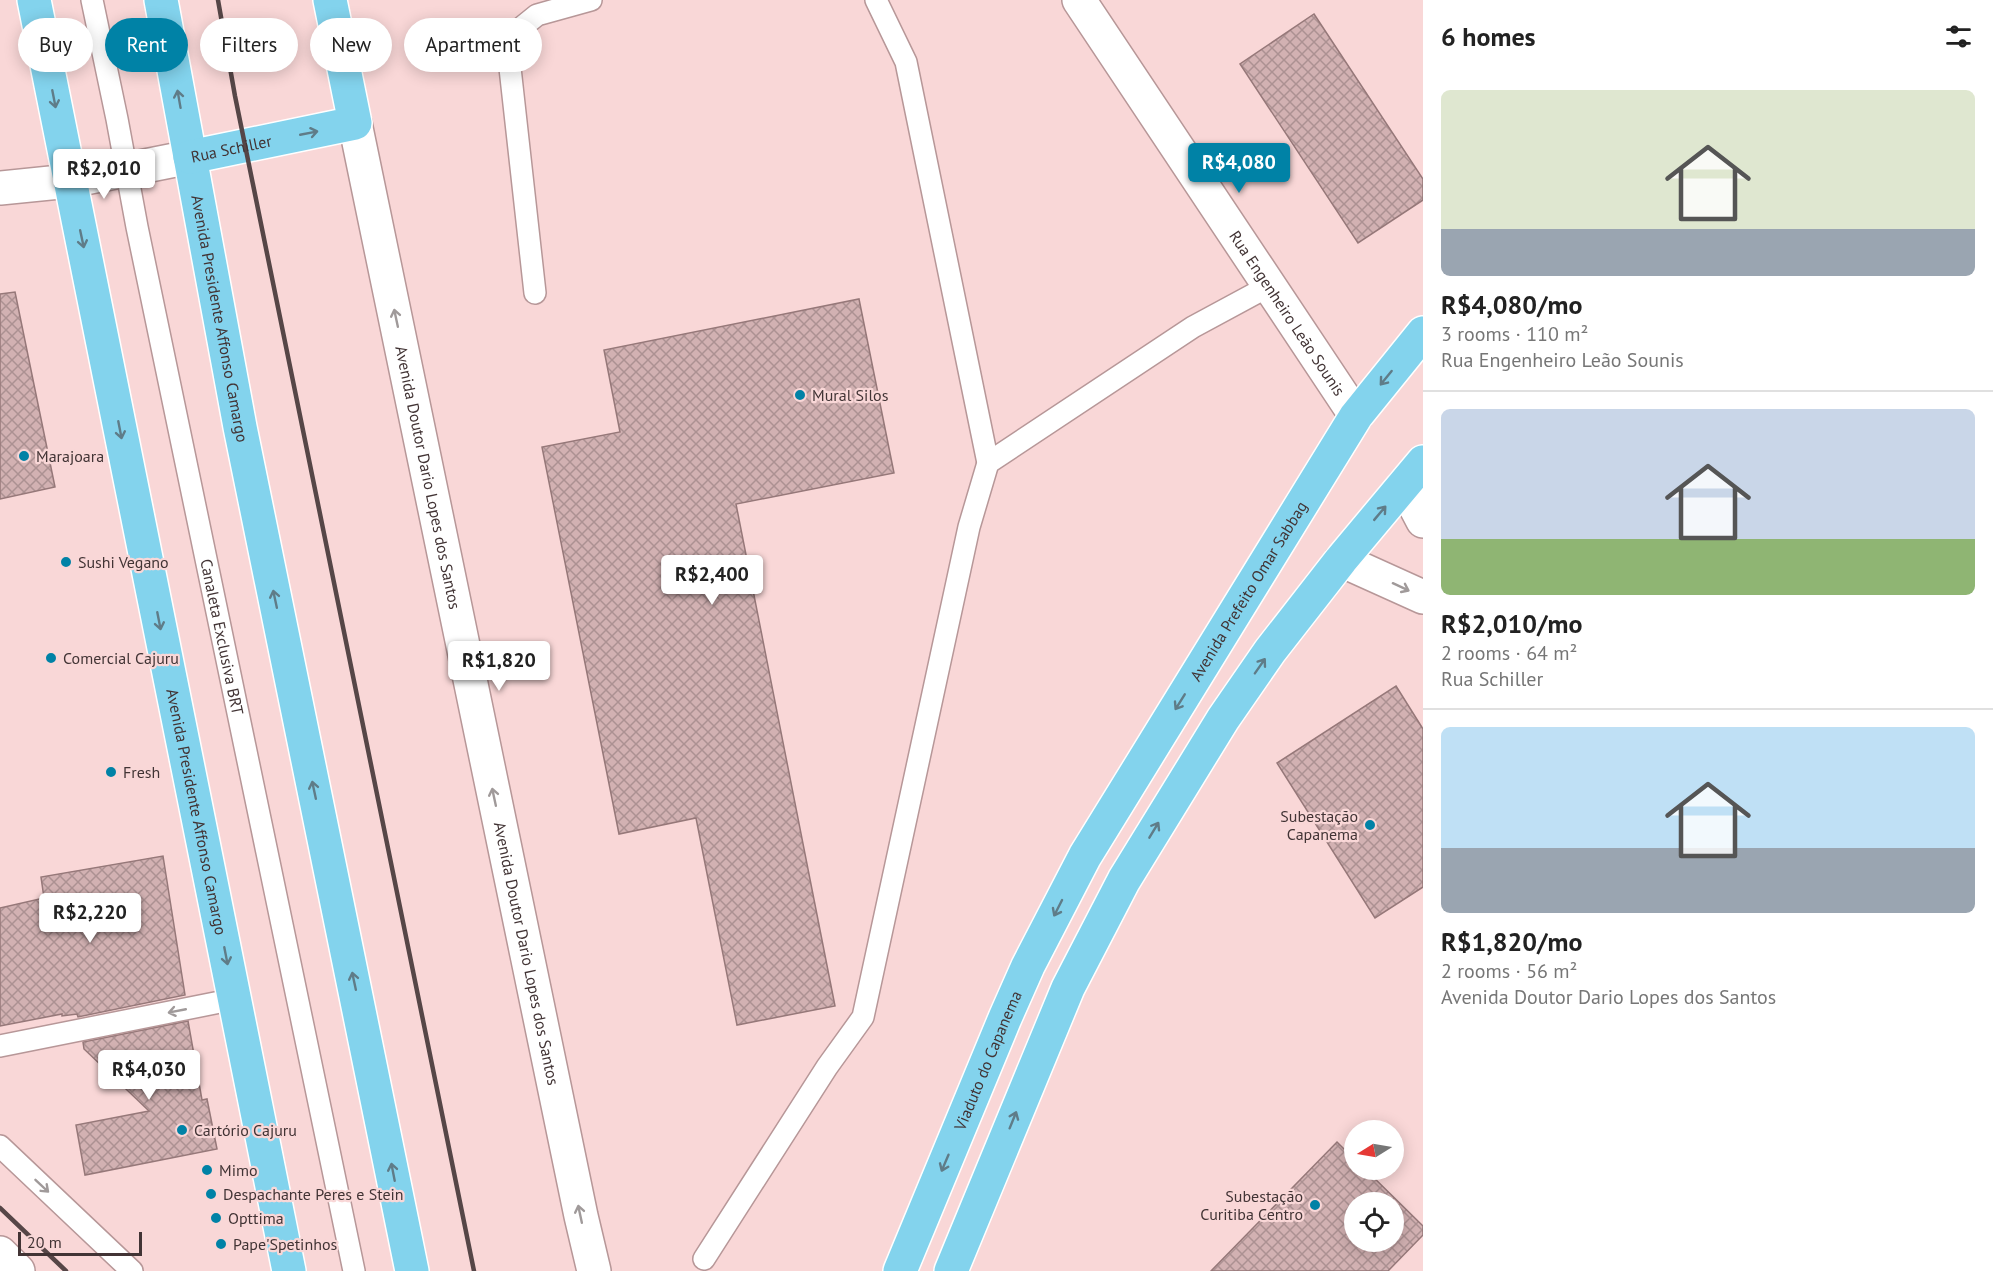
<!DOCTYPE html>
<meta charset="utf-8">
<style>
:root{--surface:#fff;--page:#f6f6f6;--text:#222;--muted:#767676;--line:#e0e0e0;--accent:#0082a6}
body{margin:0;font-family:"PT Sans",sans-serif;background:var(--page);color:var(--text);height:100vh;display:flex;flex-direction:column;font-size:22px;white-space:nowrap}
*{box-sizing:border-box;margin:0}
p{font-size:20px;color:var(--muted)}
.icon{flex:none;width:33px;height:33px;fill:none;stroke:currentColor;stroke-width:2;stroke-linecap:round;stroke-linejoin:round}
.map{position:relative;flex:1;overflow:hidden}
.panel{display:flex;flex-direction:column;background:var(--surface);width:570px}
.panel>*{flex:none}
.hud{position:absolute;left:18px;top:18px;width:570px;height:54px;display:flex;gap:12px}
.needle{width:39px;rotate:259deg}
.buttons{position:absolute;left:1344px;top:1120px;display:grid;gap:12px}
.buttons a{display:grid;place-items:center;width:60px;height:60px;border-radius:50%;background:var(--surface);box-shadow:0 3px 15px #0003;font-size:30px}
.scale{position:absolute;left:18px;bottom:15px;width:124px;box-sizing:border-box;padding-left:6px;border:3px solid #423435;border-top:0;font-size:16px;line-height:21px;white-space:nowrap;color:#423435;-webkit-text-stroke:4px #f9d7d7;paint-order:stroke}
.price{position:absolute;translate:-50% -51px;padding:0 14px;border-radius:6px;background:#fff;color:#222;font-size:20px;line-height:39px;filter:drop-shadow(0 2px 3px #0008)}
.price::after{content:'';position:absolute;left:50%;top:36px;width:18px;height:14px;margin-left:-9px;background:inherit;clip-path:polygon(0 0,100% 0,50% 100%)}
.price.active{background:var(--accent);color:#fff}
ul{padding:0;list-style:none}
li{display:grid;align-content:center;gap:12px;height:318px;padding:0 18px}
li+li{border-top:2px solid var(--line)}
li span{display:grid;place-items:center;height:186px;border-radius:9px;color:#555}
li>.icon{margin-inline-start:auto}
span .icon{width:108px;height:108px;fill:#fffc;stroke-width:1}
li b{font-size:26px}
h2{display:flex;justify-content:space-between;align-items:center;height:72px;padding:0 18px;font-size:26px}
.pill{padding:0 21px;border-radius:27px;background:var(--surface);box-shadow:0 3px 15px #0003;font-size:21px;line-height:54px}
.pill.active{background:var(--accent);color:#fff}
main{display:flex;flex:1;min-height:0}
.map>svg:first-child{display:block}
.building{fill:url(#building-cross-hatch);stroke:#967879;stroke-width:1.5;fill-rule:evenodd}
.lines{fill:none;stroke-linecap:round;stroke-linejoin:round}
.lane-casing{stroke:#b79798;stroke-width:24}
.street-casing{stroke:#b79798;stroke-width:36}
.secondary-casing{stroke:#b79798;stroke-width:36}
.primary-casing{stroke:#fff;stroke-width:36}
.lane{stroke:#fff;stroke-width:21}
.street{stroke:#fff;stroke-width:33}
.secondary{stroke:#fff;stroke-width:33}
.primary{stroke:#83d3ed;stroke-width:33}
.rail{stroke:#564647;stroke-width:4.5}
.oneway{stroke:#5f7c88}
.oneway2{stroke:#a09a9a}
.poi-dot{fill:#0082a6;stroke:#f9d7d7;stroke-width:2}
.labels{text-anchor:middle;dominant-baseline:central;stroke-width:4.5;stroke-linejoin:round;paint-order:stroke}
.street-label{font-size:16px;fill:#423435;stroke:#f9d7d7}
.poi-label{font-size:16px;fill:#423435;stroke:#f9d7d7;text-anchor:start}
</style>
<main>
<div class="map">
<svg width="1423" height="1271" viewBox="0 0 1423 1271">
<defs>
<pattern id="building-cross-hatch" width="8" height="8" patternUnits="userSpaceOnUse" patternTransform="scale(1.5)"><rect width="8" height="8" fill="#d2b1b2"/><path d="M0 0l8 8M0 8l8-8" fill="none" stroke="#ac9192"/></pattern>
</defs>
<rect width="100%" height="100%" fill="#f9d7d7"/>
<!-- building -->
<path class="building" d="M1314 14 1423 179V200L1358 243 1240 64Z
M15 292 55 487 0 499V294Z
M859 299 894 473 736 504 835 1006 737 1025 696 818 619 834 542 447 620 432 604 350Z
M1396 686 1423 729V887L1375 918 1277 763Z
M163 856 185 995 78 1017 77 1014 62 1016V1014L0 1026V908L44 898 41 877Z
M188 1021 202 1100 207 1099 217 1149 85 1175 76 1125 149 1111 84 1049 83 1042Z
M1337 1142 1354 1159V1170H1366L1423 1226V1235L1388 1271H1211ZM1354 1203H1394V1242H1354Z"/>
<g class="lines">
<!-- lane casing -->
<g class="lane-casing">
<g id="lane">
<path id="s1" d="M92 0 117 119 137 227 354 1271"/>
<path d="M876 0 906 62 988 463"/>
<path d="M535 293 509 59 516 32 537 15 591 0"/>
<path d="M0 1046 235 999"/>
<path d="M0 1146 132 1271"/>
<path d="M704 1259 827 1067 863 1017 969 527 988 463 1193 327 1269 286"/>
</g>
</g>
<!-- street casing -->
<g class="street-casing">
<g id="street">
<path id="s2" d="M1079 0 1356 416"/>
<path d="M0 1253 18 1271"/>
</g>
</g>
<!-- secondary casing -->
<g class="secondary-casing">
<g id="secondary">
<path id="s3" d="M355 123 581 1216 594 1271"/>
<path d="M0 188 70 181 190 157"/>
<path d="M1404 485 1423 521"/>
<path d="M1341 560 1423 597"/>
</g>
</g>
<!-- primary casing -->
<g class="primary-casing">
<g id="primary">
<path id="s4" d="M34 0 289 1271"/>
<path id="s5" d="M161 0 240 427 412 1271"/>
<path id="s6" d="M190 157 355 123 330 0"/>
<path id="s7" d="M900 1271 1005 1018 1028 966 1085 856 1356 416 1423 333"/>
<path d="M951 1271 1068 988 1124 880 1223 719 1270 651 1341 560 1423 462"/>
</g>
</g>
<!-- lane -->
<use href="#lane" class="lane"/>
<!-- street -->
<use href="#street" class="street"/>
<!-- secondary -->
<use href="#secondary" class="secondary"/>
<!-- primary -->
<use href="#primary" class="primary"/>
<!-- rail -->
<path class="rail" d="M218 0 235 96 474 1271
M0 1208 66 1271"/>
</g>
<!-- one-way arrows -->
<defs><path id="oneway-shaft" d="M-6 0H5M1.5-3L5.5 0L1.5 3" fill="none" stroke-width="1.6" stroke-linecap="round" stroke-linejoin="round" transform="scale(1.5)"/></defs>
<g class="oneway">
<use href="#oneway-shaft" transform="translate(54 99) rotate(79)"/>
<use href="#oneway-shaft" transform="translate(179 99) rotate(-100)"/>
<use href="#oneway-shaft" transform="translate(309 133) rotate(-11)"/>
<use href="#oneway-shaft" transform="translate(82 239) rotate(78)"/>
<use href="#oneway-shaft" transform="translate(1386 378) rotate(129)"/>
<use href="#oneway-shaft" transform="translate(120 430) rotate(79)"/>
<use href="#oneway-shaft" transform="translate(1380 513) rotate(-50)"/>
<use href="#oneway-shaft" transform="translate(275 599) rotate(-102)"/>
<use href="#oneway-shaft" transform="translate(159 621) rotate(79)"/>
<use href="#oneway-shaft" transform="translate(1260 666) rotate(-55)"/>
<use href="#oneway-shaft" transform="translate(1180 702) rotate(122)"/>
<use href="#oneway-shaft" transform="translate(314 790) rotate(-102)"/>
<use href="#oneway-shaft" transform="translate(1154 830) rotate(-59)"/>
<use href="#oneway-shaft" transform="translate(1058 908) rotate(117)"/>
<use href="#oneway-shaft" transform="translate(226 956) rotate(79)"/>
<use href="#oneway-shaft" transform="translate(354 981) rotate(-102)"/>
<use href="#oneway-shaft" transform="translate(1013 1120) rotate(-68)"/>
<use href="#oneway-shaft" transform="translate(945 1163) rotate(113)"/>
<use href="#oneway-shaft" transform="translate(393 1172) rotate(-101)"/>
</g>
<g class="oneway2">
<use href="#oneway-shaft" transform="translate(396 318) rotate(-102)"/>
<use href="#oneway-shaft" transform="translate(1401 587) rotate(25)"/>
<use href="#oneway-shaft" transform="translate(494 797) rotate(-102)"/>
<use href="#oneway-shaft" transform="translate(177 1011) rotate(169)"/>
<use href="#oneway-shaft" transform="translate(42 1186) rotate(43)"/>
<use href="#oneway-shaft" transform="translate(580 1214) rotate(-102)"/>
</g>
<!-- markers -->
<g class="poi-dot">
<circle cx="800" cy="395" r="6"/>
<circle cx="24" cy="456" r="6"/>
<circle cx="66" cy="562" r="6"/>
<circle cx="51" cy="658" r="6"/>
<circle cx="111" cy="772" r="6"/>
<circle cx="1370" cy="825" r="6"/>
<circle cx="182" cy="1130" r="6"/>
<circle cx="207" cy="1170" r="6"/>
<circle cx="211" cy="1194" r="6"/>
<circle cx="1315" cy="1205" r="6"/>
<circle cx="216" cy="1218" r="6"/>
<circle cx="221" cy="1244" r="6"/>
</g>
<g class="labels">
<!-- street labels -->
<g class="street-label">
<text stroke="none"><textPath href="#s6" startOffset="42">Rua Schiller</textPath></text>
<text stroke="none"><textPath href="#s2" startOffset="376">Rua Engenheiro Leão Sounis</textPath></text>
<text stroke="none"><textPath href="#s5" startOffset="324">Avenida Presidente Affonso Camargo</textPath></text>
<text stroke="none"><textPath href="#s3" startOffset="362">Avenida Doutor Dario Lopes dos Santos</textPath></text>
<text stroke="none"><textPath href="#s7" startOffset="766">Avenida Prefeito Omar Sabbag</textPath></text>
<text stroke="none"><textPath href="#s1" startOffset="650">Canaleta Exclusiva BRT</textPath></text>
<text stroke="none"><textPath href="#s4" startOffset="828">Avenida Presidente Affonso Camargo</textPath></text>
<text stroke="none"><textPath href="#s3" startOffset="848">Avenida Doutor Dario Lopes dos Santos</textPath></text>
<text stroke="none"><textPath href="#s7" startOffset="228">Viaduto do Capanema</textPath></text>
</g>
<!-- poi labels -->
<g class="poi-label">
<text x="812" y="395">Mural Silos</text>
<text x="36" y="456">Marajoara</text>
<text x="78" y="562">Sushi Vegano</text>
<text x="63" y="658">Comercial Cajuru</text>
<text x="123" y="772">Fresh</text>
<text x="1358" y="816" text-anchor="end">Subestação<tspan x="1358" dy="18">Capanema</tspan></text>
<text x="194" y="1130">Cartório Cajuru</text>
<text x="219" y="1170">Mimo</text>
<text x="223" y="1194">Despachante Peres e Stein</text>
<text x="1303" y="1196" text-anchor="end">Subestação<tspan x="1303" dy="18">Curitiba Centro</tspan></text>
<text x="228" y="1218">Opttima</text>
<text x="233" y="1244">Pape'Spetinhos</text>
</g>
</g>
</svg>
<div class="buttons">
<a><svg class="needle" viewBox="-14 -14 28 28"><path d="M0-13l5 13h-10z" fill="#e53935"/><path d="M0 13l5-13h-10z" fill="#767676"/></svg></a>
<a><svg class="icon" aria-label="locate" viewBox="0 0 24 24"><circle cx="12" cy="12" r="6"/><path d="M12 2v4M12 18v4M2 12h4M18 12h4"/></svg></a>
</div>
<div class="scale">20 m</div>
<b class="price active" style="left:1239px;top:194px">R$4,080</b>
<b class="price" style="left:104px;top:200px">R$2,010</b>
<b class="price" style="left:712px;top:606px">R$2,400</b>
<b class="price" style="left:499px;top:692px">R$1,820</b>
<b class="price" style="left:90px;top:944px">R$2,220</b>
<b class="price" style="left:149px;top:1101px">R$4,030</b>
<div class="hud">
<a class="pill">Buy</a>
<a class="pill active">Rent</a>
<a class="pill">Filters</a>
<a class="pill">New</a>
<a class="pill">Apartment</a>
</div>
</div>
<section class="panel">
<h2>6 homes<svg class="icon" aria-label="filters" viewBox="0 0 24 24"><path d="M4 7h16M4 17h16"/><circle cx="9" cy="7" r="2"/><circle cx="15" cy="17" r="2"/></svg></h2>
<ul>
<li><span style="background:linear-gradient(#dfe7d0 75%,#9aa5b1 0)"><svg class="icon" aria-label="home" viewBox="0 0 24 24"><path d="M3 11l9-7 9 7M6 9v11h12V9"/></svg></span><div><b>R$4,080/mo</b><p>3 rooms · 110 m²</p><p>Rua Engenheiro Leão Sounis</p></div></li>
<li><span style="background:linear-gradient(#c9d6e8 70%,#8fb573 0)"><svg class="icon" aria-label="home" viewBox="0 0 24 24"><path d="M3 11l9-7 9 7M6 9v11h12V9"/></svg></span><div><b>R$2,010/mo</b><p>2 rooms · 64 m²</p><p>Rua Schiller</p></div></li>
<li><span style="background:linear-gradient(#bfe0f5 65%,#9aa5b1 0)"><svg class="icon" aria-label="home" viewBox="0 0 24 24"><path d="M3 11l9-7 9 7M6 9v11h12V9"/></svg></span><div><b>R$1,820/mo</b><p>2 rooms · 56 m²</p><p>Avenida Doutor Dario Lopes dos Santos</p></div></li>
</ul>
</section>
</main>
